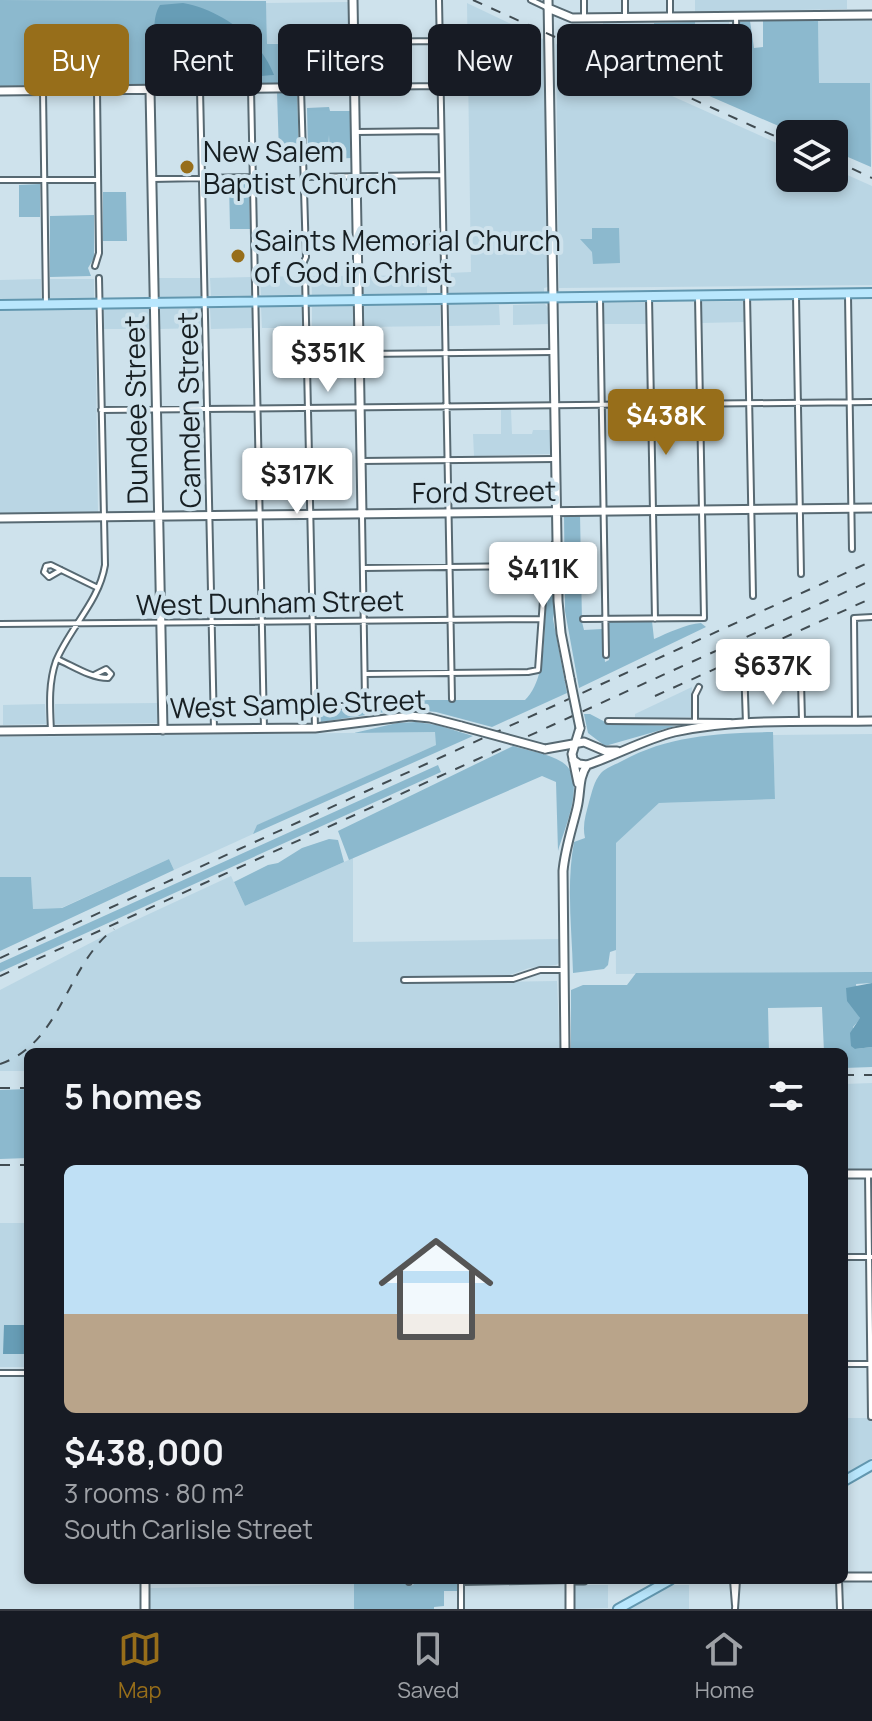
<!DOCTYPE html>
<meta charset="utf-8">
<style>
:root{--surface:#171b24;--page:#20242c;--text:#f1f3f6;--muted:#9ea1a6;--line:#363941;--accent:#976e1a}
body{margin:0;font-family:Manrope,sans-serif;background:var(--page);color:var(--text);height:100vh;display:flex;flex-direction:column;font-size:30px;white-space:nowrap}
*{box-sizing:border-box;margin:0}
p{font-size:26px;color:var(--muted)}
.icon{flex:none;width:44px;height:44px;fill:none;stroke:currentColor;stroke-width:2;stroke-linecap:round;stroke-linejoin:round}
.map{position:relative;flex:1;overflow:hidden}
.panel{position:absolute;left:24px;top:1048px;width:824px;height:536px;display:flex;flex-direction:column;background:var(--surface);border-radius:12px;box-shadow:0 4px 12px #0003}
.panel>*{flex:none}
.top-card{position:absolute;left:24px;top:24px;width:824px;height:72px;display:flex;gap:16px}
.buttons{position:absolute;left:776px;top:120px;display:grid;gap:16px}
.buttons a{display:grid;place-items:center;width:72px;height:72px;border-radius:12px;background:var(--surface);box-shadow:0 4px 12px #0003;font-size:40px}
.price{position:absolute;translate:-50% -68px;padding:0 18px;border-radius:8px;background:#fff;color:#222;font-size:26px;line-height:52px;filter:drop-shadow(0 2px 4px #0008)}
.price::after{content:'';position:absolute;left:50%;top:48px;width:24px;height:18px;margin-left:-12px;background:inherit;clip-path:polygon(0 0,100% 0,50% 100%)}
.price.active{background:var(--accent);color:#fff}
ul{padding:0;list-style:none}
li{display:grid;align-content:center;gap:16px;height:424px;padding:0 40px}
li span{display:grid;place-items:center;height:248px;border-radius:12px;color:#555}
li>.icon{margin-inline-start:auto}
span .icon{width:144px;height:144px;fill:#fffc;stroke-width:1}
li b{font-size:34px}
h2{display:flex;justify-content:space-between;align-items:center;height:96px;padding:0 40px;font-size:34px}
.chip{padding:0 28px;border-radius:12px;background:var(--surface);box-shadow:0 4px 12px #0003;font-size:28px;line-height:72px}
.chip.active{background:var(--accent);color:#fff}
.menu{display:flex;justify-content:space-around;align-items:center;height:112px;border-top:2px solid var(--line);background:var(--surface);font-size:22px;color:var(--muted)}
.menu a{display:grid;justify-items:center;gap:4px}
.menu .active{color:var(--accent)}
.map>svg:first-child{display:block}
.built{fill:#bad6e4}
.green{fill:#8cb9ce}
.water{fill:#679db6}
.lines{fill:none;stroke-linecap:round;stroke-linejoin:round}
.street-casing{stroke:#576972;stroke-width:8}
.secondary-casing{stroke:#576972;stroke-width:11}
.primary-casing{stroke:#6297af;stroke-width:12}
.street{stroke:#fff;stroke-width:4}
.secondary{stroke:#fff;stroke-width:7}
.primary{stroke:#b9e7fd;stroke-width:8}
.rail{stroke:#414c52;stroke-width:2;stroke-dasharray:10 10;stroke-linecap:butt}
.secondary-bridge-casing{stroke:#576972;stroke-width:11;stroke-linecap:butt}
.secondary-bridge{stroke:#fff;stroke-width:7}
.poi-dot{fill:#976e1a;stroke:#cee2ec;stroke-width:3}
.labels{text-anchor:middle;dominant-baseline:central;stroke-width:8;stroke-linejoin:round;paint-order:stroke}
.poi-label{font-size:28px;fill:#171f23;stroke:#cee2ec;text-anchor:start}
.street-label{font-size:28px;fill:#171f23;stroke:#cee2ec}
</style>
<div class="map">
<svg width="872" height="1609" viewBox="0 0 872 1609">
<rect width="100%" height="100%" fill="#cee2ec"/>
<!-- built -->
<path class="built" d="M695 0H847V9L695 12Z
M348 2 349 42 267 44 266 3Z
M467 3 545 40 548 287 544 288V292L449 294 448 273 471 272Z
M872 19V167L870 84H819L818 20Z
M729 21 731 85 696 83 695 22Z
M603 23H654V70L604 48Z
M556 44 790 149V178H834V169L872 186V285L559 288Z
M427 275V294L363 295 362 276Z
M302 276V295H261L260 277Z
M353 276V295L312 296 311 276Z
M251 277 252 295 211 296 210 278Z
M159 278H200L201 296 160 297Z
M41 279V299H0V280Z
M50 279H94V298L50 299Z
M743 301 745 322 702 323 701 302Z
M603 303H645L646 324H604Z
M545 304 548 308 549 324 513 325V305Z
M440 305V326L363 327V306Z
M449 305H499L500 325 449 326Z
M298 306 303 307V328H262L261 307Z
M353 306 354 327 312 328V307Z
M201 308 202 328 160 329V309Z
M210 308H252V328L211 329Z
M95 309 98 512 0 513V310Z
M104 309H150L151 329H104Z
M501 410H511L512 434H532L533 430H551V454L474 456 473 434H501Z
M692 687 691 717 635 719V714Z
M158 703V723L55 724V704Z
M45 704 46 724 3 725V705Z
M436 732V745L258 825 253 834 174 870 169 859 61 908 32 909 31 877H0V737Z
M872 734V972L616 974 615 843 659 803 775 799 773 735Z
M353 858V942L559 939V963L556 965 529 968 510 975 404 978 405 983 557 981 560 1052H28V1071H0V990L123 926 231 876 245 906Z
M872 1083V1169H844V1084Z
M0 1223H28V1367H0Z
M845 1418H872V1458L844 1475Z
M354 1584V1609H150V1588Z
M575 1585H608V1608L575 1609Z
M673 1585H689V1609H628Z"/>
<!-- green -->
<path class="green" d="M0 0 266 1 267 44H325L326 83 0 86Z
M818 20 819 83H870L871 167 834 151V134H797L654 72V23L695 22 696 83 731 85V96H740L739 22 750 21 754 48 763 47V21Z
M277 92H297L299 152 279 153Z
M329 107 330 111H350L351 158 330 159 329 135 328 150 308 151 307 108Z
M229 182H249L250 229H230Z
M40 184V217H19V185Z
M103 192H126L127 241H103Z
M94 215V258L88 268 91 276 50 277V216Z
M592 228H619L620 263 593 264 592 252 580 239H592Z
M564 514H580L582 622 584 630 602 629 605 662 609 660V621H652L654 639C668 633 686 624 701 623L706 627 579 688 565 611Z
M555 547 567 680 554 613 553 619 567 693 492 727 436 712 417 710H398L321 722 320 708H361L391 700H525C556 671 537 588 555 547Z
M584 714H590L609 724 675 726 605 746 588 733Z
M416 722 437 725 473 736 253 834 257 825 436 745 435 732 354 733 397 723Z
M773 732 775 799 659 803 616 843V950L610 952 608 965 604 969 573 973C572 930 566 885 574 842L585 838C582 825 586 814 589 802 592 792 594 781 601 773 607 767 615 765 622 761 669 735 720 733 773 732Z
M513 746C528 751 548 753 562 762 588 778 564 829 558 851L556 782 542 776 349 860 338 831Z
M438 765 441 772 0 972V963Z
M329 839 338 840 344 862 245 906 234 882 268 865 278 863 302 848Z
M169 859 174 870 0 951V877H31L33 909 62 908Z
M872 972V983L856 984 860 1019 853 1027 855 1049 872 1047V1067L844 1068V1052H824L822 1007 768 1008 769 1052H571V990L583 985H627L636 973Z
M28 1089V1158L0 1159V1090Z
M354 1580H402L409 1586 413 1585 416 1580H457V1591H444V1606L434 1607V1609H354Z"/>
<!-- water -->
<path class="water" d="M183 3C221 10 260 38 274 75 231 77 167 102 156 42 154 30 153 16 160 5Z
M872 983V1047L855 1049 851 1046 850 1033 860 1018 847 1001 846 988Z
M4 1325H28V1354H3Z"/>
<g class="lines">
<!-- street casing -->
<g class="street-casing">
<path id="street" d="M439 0 452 699
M531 0 548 8
M584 0V18
M625 0V18
M670 0V17
M736 16 737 85
M354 42 440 41
M355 87 441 86
M251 88 264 729
M301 88 306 257 303 264
M200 89 214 729
M43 91 46 304
M356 132 441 131
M305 177 442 175
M152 179 253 177
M0 180H98
M358 242 443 241
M95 266 99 253 97 90
M305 275 315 728
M747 295 753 596
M796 296 801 574
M848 296 852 549
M649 297 655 619
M600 299 606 655
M361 354 552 352
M101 410 872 402
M361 461 554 459
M363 568 538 566 545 572
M61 570 49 577 44 572 46 566 51 565 98 588
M583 619 704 618 698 297
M0 624 541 619
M800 643 802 720
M57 659C73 666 91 678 108 678L111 674 106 669 94 675
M744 665 746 724
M365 674 528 672 538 670 545 572 554 544
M315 706H359L365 700 362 516
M608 721 730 722
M695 721V695L699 687
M855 722 854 618 872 617
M51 731C50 708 48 684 56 661 70 627 99 602 105 565L99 278
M404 980 513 979 540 970H564
M868 1174 871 1417
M844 1257H872
M844 1364H870
M0 1373H28
M844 1562V1575
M409 1580V1582
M733 1580 735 1605
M839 1580 840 1609
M461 1582 570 1580
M461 1582V1609
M735 1609 737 1580"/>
</g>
<!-- secondary casing -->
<g class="secondary-casing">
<path id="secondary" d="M353 0 362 515
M548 0 558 601 561 633 570 679
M548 8 572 18 872 15
M150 90 163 730
M0 91 355 87
M0 518 872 508
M0 731 315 728 410 716 430 718 461 726
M545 749 584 742 605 751H617
M573 760 579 764 587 765C617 755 643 740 674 732 736 718 809 722 872 721
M578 783 572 754 580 728
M565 1052 563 871C565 849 572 829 577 808 581 792 578 778 587 765
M844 1174H872
M844 1577H872
M145 1580V1609
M570 1580V1609
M570 1580H584"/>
</g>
<!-- primary casing -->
<g class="primary-casing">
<path id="primary" d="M0 305 872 293
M844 1481 872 1465
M618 1609 670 1580"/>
</g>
<!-- street -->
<use href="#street" class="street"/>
<!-- secondary -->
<use href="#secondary" class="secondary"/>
<!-- primary -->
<use href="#primary" class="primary"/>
<!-- rail -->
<path class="rail" d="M473 0 790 143
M834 160 872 178
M655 696 872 598
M0 958 872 561
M0 976 872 580
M0 1064C62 1043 66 965 114 929
M844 1075H872
M0 1088H28
M0 1165H28"/>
<!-- secondary-bridge casing -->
<g class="secondary-bridge-casing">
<path id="secondary-bridge" d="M570 679 580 728
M461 726 545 749"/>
</g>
<!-- secondary-bridge -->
<use href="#secondary-bridge" class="secondary-bridge"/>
</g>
<!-- markers -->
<g class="poi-dot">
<circle cx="187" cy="167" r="8"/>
<circle cx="238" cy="256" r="8"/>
</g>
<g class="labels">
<!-- poi labels -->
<g class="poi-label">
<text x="203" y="151">New Salem<tspan x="203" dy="32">Baptist Church</tspan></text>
<text x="254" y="240">Saints Memorial Church<tspan x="254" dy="32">of God in Christ</tspan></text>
</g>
<!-- street labels -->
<g class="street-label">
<text transform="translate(135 410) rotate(-91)">Dundee Street</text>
<text transform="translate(188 410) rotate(-91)">Camden Street</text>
<text transform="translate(484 491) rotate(-1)">Ford Street</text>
<text transform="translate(270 602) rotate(-1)">West Dunham Street</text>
<text transform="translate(298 703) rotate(-2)">West Sample Street</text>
</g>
</g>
</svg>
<div class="buttons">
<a><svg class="icon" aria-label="layers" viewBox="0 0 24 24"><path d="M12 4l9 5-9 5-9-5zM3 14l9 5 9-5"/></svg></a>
</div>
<b class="price" style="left:328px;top:394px">$351K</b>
<b class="price active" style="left:666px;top:457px">$438K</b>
<b class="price" style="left:297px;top:516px">$317K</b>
<b class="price" style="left:543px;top:610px">$411K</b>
<b class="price" style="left:773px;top:707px">$637K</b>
<div class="top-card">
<a class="chip active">Buy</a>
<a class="chip">Rent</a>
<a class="chip">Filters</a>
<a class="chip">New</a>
<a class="chip">Apartment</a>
</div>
<section class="panel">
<h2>5 homes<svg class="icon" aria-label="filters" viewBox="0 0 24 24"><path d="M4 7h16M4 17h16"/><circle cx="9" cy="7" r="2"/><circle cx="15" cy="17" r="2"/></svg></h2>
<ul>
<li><span style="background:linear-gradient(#bfe0f5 60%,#b9a48a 0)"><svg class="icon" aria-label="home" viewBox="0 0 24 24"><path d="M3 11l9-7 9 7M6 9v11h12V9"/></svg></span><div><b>$438,000</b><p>3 rooms · 80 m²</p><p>South Carlisle Street</p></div></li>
</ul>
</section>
</div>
<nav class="menu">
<a class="active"><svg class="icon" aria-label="map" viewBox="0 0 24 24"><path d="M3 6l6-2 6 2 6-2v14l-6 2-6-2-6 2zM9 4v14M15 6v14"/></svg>Map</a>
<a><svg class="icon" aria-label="saved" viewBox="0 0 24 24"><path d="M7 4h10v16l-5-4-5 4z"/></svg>Saved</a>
<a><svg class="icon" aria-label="home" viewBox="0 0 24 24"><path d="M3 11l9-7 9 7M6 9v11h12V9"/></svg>Home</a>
</nav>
